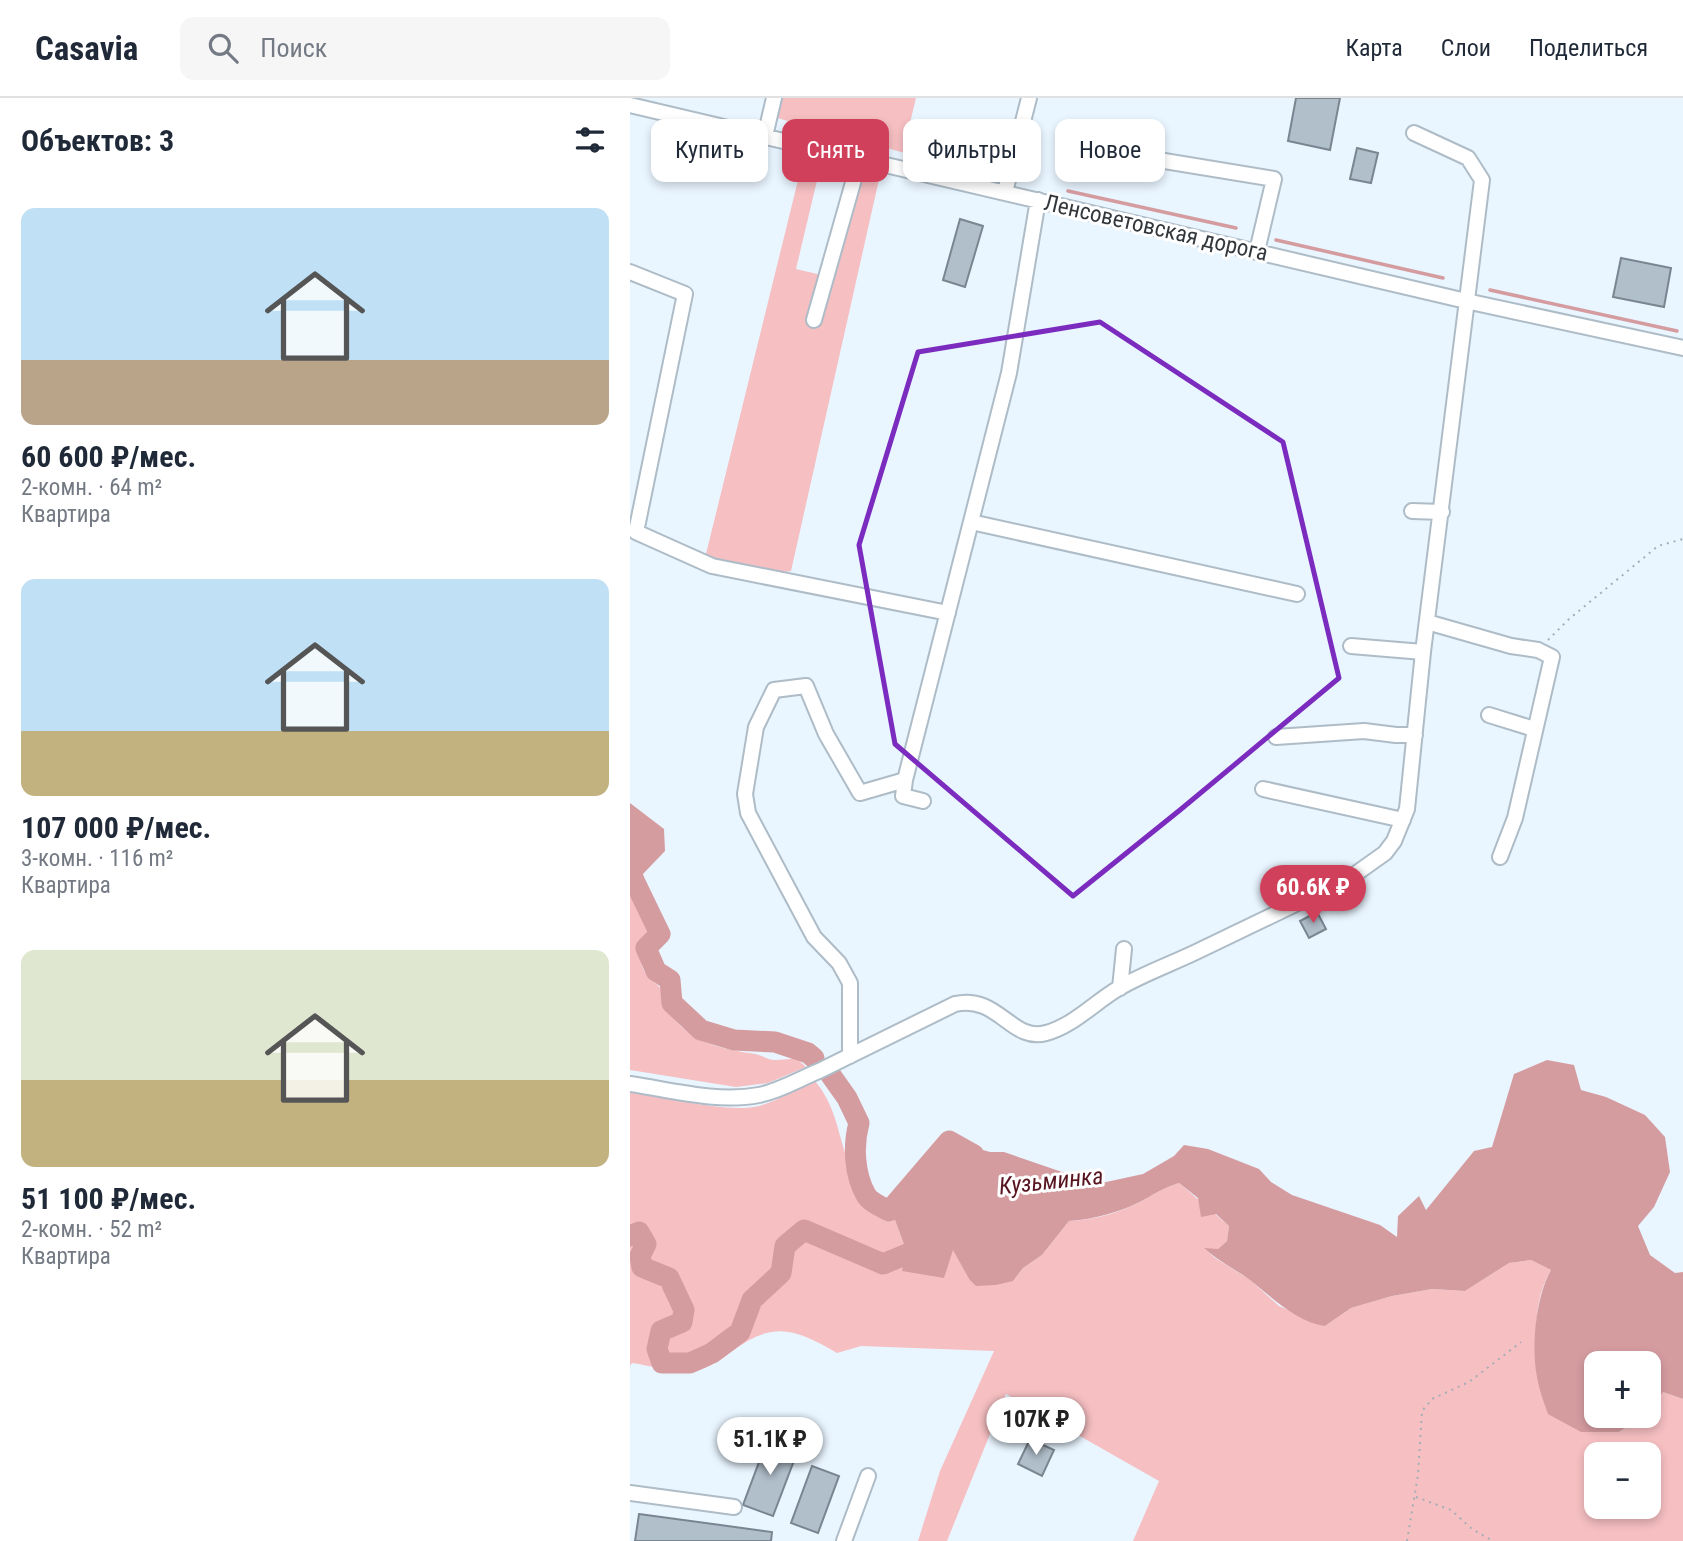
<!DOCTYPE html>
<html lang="ru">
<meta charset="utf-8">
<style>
:root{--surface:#fff;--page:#f6f6f7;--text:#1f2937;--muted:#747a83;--line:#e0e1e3;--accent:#d0405a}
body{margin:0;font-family:"Roboto Condensed",sans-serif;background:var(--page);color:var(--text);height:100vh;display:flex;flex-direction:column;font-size:26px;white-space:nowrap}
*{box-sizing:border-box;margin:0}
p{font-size:23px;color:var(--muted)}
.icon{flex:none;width:38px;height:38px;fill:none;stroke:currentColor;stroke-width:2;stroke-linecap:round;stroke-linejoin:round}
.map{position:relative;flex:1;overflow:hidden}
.panel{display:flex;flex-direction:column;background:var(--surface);width:630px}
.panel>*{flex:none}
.hud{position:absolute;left:21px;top:21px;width:665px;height:63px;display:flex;gap:14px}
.fabs{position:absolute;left:954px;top:1253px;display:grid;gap:14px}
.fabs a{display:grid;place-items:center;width:77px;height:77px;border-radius:14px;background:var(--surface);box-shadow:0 4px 10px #0003;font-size:35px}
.price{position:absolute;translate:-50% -60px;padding:0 16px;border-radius:24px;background:#fff;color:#222;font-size:23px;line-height:46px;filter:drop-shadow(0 2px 4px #0008)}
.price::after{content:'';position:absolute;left:50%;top:42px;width:21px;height:16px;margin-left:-10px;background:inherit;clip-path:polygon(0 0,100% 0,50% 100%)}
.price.on{background:var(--accent);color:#fff}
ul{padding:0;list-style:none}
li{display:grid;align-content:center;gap:14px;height:371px;padding:0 21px}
li span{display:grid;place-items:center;height:217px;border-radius:14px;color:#555}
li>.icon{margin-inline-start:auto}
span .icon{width:126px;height:126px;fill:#fffc;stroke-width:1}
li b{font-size:30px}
h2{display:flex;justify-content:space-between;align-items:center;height:84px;padding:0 21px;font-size:30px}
.chip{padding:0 24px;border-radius:14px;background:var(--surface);box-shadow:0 4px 10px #0003;font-size:24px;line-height:63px}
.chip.on{background:var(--accent);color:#fff}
header{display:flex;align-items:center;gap:42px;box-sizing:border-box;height:98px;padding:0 35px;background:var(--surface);border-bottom:2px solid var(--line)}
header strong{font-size:33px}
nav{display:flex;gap:38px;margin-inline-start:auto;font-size:24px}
.search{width:490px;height:63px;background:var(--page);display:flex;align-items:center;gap:18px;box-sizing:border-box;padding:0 24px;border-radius:14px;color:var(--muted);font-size:26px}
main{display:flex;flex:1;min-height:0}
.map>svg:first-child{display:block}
.green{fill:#f6bfc2;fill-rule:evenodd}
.water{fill:#d59ca0}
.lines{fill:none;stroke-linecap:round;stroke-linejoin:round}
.stream{stroke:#d59ca0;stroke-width:3.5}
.river{stroke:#d59ca0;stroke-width:21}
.building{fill:#b1bfcb;stroke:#798691;stroke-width:2}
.minor-casing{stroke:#adbcc7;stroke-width:18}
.path{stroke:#a4aeb6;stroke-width:2;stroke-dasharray:2 5;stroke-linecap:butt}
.minor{stroke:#fff;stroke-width:14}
.marked{fill:none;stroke:#7b2cbf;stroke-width:5;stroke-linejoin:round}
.labels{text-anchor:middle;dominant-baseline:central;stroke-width:6;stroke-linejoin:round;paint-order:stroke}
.street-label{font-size:23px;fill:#32373c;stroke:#fff}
.water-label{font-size:24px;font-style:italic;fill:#581521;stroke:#fff}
</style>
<header>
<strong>Casavia</strong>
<div class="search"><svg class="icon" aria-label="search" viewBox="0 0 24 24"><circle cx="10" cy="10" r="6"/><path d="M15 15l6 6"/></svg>Поиск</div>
<nav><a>Карта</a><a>Слои</a><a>Поделиться</a></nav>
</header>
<main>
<section class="panel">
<h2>Объектов: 3<svg class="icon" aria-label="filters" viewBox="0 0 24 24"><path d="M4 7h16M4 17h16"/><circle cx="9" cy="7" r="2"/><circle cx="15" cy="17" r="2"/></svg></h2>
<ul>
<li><span style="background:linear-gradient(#bfe0f5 70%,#b9a48a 0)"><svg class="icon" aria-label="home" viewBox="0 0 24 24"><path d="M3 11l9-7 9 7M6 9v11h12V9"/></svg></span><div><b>60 600 ₽/мес.</b><p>2-комн. · 64 m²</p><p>Квартира</p></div></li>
<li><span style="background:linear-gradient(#bfe0f5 70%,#c2b280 0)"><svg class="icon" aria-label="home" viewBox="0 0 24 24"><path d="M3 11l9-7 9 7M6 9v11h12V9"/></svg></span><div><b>107 000 ₽/мес.</b><p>3-комн. · 116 m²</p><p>Квартира</p></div></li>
<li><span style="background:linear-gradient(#dfe7d0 60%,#c2b280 0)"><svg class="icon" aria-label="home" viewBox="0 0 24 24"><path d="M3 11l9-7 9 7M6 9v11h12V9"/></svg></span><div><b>51 100 ₽/мес.</b><p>2-комн. · 52 m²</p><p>Квартира</p></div></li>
</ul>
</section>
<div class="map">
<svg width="1053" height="1443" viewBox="0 0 1053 1443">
<rect width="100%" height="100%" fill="#e9f5ff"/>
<!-- green -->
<path class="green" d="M151 0H286L278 33 371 59V72L367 76 359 78 147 20Z
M174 58 213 67 211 79 189 74 166 171 204 180 231 71 250 77 161 473 146 475 75 460Z
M0 791 12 805 24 836 9 848C9 859 11 870 18 879 21 883 27 885 30 890 34 896 34 904 37 910 56 944 91 951 125 956 132 957 139 963 146 962 160 962 164 957 176 969L138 985 106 989 0 972Z
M184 982C205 1006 207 1031 217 1061L232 1055 233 1076 229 1084 236 1089C239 1103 256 1111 262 1124V1114L275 1149 272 1172 323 1151 339 1181 383 1183 393 1170 412 1157 439 1123C466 1122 496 1113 519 1099 529 1093 537 1089 549 1085L599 1128 597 1143 588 1151H575L585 1160 619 1181 649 1208 695 1228 721 1210 762 1198 802 1191 835 1193 879 1165 901 1162 921 1172C902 1203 906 1243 907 1278L989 1334 1018 1318 1019 1314 1033 1294 1053 1301V1443H503L529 1383 376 1296 317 1443H288L310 1373 364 1253 231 1248 207 1255C167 1232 144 1222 104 1252 94 1259 78 1271 66 1273 44 1276 24 1268 2 1265L0 1268V992C35 999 90 1014 124 1009 146 1005 165 991 184 982ZM966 1356H1018V1409H966Z"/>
<!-- water -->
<path class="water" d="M0 705 34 731 35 753 13 776 18 801 29 825 23 829 12 805 0 791Z
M917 962 944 967 951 992 976 999 1015 1017 1035 1039 1040 1074 1024 1109 1008 1128 1020 1157 1045 1175 1053 1174V1301L1033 1294 1019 1314 1018 1265H966V1318H1016L989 1334H951L918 1316C914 1304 909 1292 907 1279 901 1249 906 1198 921 1172L901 1162 879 1165 835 1193 802 1191 762 1198 721 1210 695 1228C665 1223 643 1200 620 1182 605 1171 588 1163 574 1150L588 1151 597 1143 599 1128 586 1116 571 1119 568 1100 549 1085C537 1089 529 1093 519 1099 495 1113 466 1121 439 1123L412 1157 393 1170 383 1183 366 1187 346 1188 339 1181 323 1152 314 1180 272 1173 275 1149 262 1114 321 1043 360 1054H374L467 1086 513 1076 544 1058 554 1047 578 1051 629 1071 641 1084 662 1097 750 1127 767 1139 768 1118 789 1098 796 1112 844 1053 862 1049 884 976Z"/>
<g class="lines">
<!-- stream -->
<path class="stream" d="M438 93 606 130
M646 142 813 180
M860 192 1047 233"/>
<!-- river -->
<path class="river" d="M0 774 30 836 16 850 26 873 40 882 42 905 71 932 104 942 145 944 178 955 184 960
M200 976 217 1000 229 1025C223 1047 224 1076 236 1097 240 1104 252 1109 259 1113L319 1043 344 1057
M0 1138 9 1134 16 1146 10 1158 12 1169 39 1180 54 1212 52 1224 31 1233 27 1251 32 1265H60L82 1255 110 1234 122 1202 151 1175 155 1148 174 1132 253 1166 299 1147"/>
</g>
<!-- building -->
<path class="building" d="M666 0H710L700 52 658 43Z
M727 50 748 55 741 85 720 81Z
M330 121 353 128 335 189 313 182Z
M991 160 1041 170 1034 209 983 199Z
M687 814 696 831 679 840 670 823Z
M138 1340 168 1352 143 1418 113 1407Z
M400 1341 424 1352 412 1378 388 1366Z
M182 1368 209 1378 188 1435 161 1425Z
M9 1416 142 1434 141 1443H5Z"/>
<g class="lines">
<!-- minor casing -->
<g class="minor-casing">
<path id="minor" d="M0 7 836 203 1053 250
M135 38 144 0
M437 47 644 81 627 153
M375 94 399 0
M0 174 55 196 6 434 82 468 318 515
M184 222 230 60
M782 413 812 414
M341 424 667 496
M797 524 881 548 908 552 922 559 885 720 870 759
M721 548 793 554
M859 617 904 631
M646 639 734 633 766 637H785
M275 682 273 698 293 703
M633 691 773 722
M490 890 494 851
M220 958V885L209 865 184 839 118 715 115 696 126 629 144 592 176 588 196 636 230 695 275 682 379 275 408 102
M0 986C41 992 87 1005 129 997 150 993 169 981 189 973 234 951 279 929 325 906 368 896 382 945 416 935 443 928 465 904 489 890 513 876 541 866 566 854 611 832 656 811 701 789L724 777 755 755 764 743 777 711 793 554 852 82 838 60 784 35
M0 1395 104 1409
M214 1443 238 1378"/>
</g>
<!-- path -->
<path class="path" d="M918 542 939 521 1028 448 1053 441
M786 1399 821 1412 842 1431 863 1443
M777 1443 788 1377 792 1313 802 1301 839 1284 891 1244"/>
<!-- minor -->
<use href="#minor" class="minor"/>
</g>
<!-- marked area -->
<path class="marked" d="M470 224 653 344 709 580 550 712 443 798 265 646 229 447 288 254Z"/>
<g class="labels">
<!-- street labels -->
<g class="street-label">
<text transform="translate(526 130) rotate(13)">Ленсоветовская дорога</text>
</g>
<!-- water labels -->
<g class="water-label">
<text transform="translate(421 1083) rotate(-6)">Кузьминка</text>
</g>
</g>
</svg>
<div class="fabs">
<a>+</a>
<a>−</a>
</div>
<b class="price on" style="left:683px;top:827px">60.6K ₽</b>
<b class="price" style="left:406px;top:1359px">107K ₽</b>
<b class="price" style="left:140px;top:1379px">51.1K ₽</b>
<div class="hud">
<a class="chip">Купить</a>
<a class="chip on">Снять</a>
<a class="chip">Фильтры</a>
<a class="chip">Новое</a>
</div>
</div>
</main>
